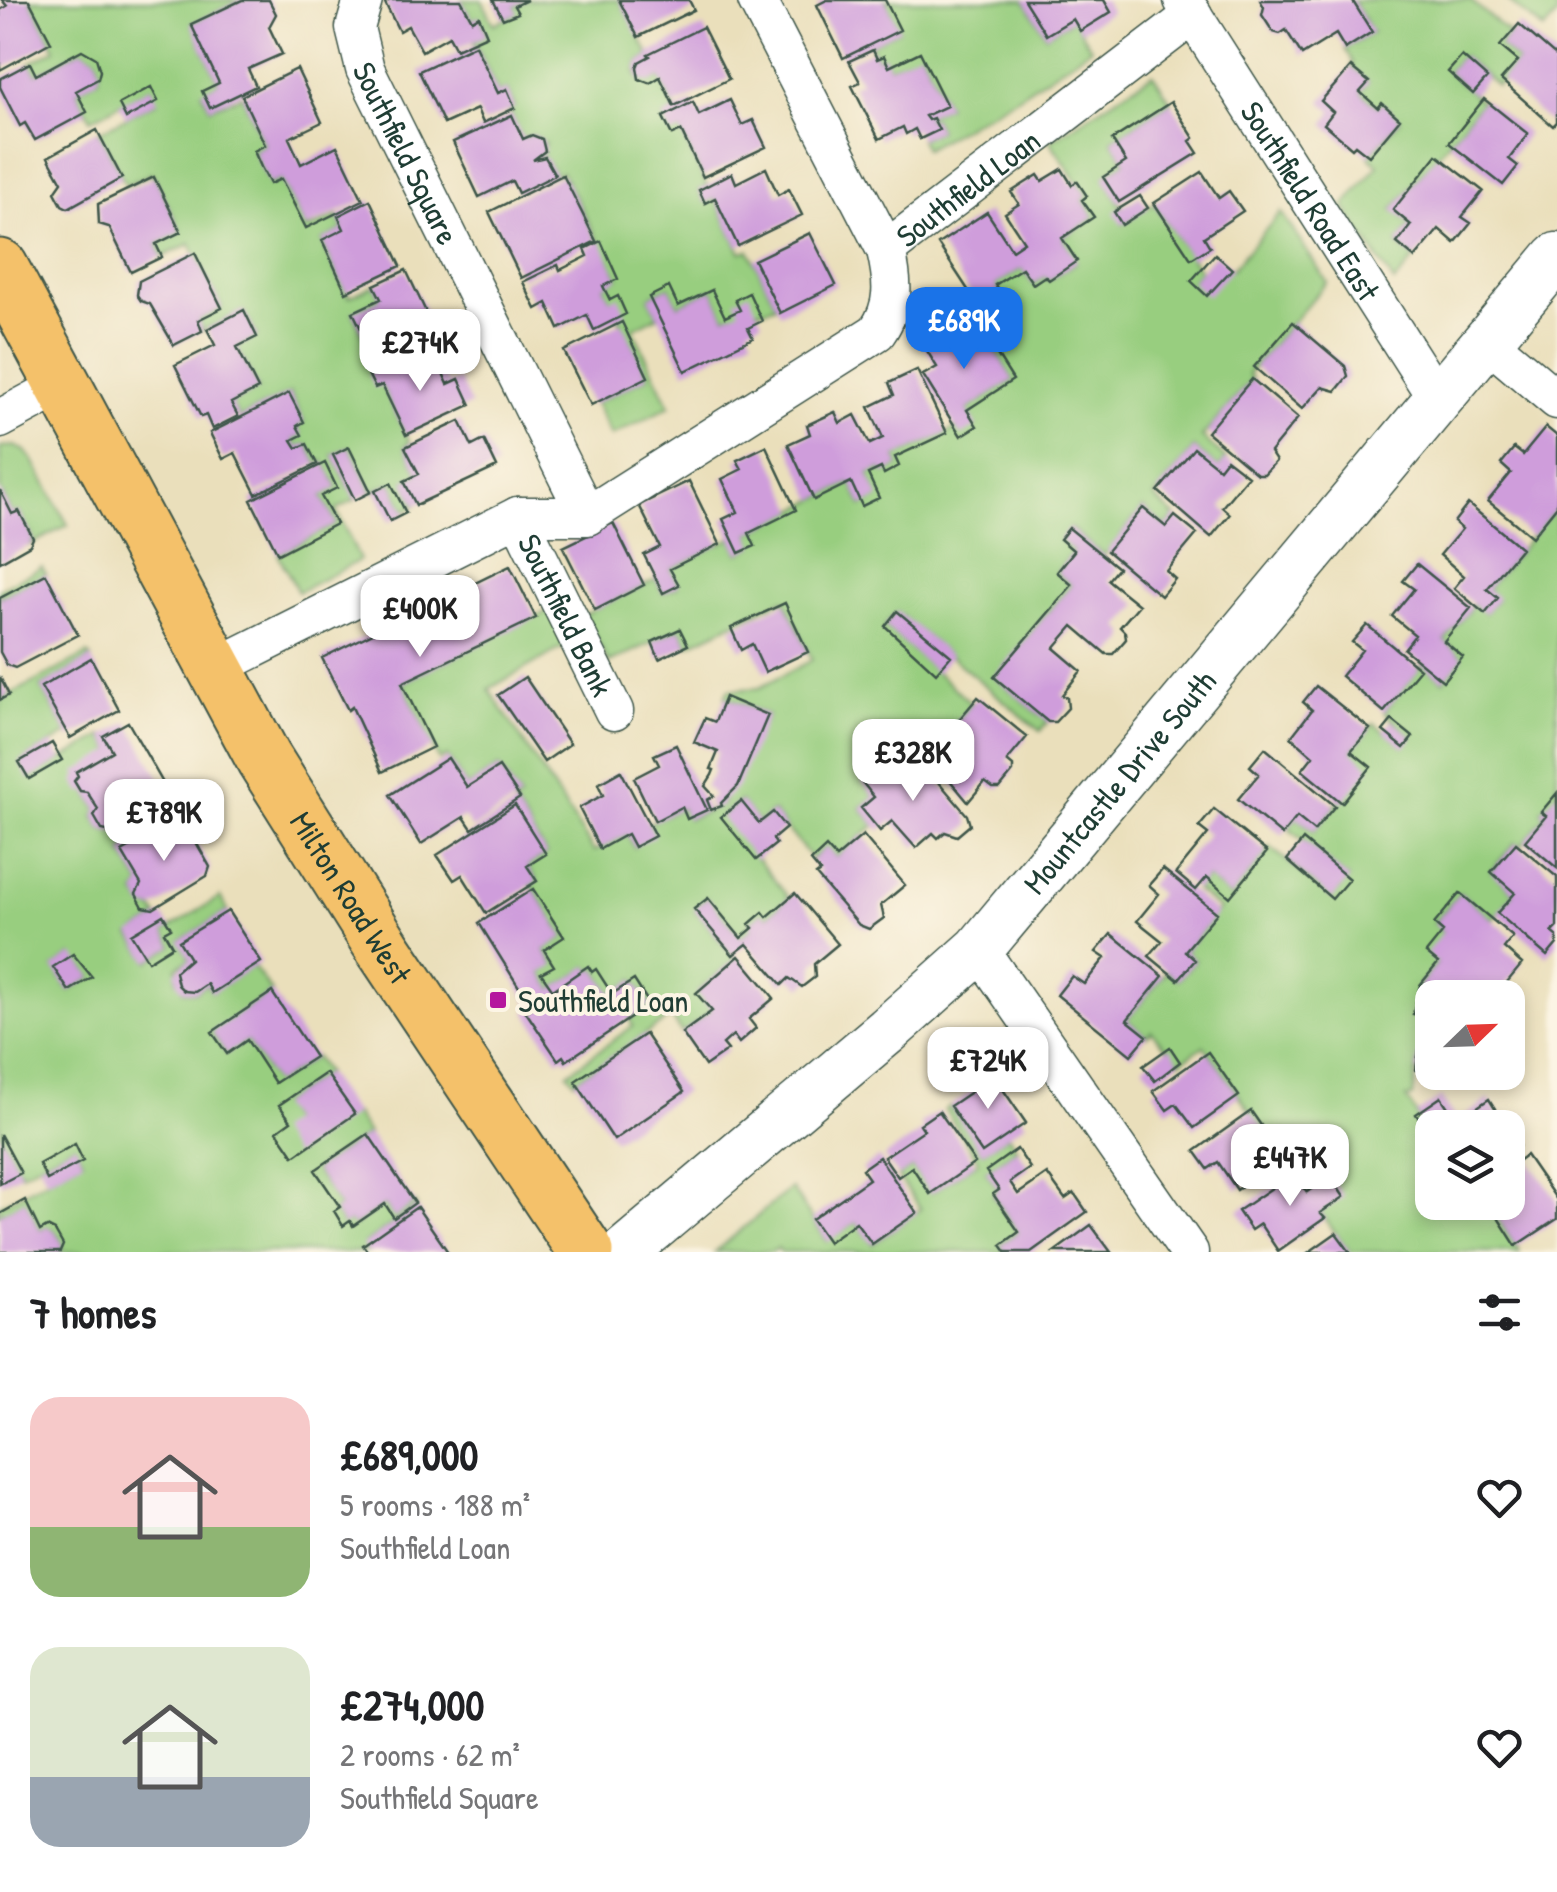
<!DOCTYPE html>
<meta charset="utf-8">
<style>
:root{--surface:#fff;--page:#f6f6f6;--text:#202124;--muted:#757577;--accent:#1a73e8}
body{margin:0;font-family:"Patrick Hand",sans-serif;background:var(--page);color:var(--text);height:100vh;display:flex;flex-direction:column;font-size:38px;white-space:nowrap}
*{box-sizing:border-box;margin:0}
p{font-size:32px;color:var(--muted)}
.icon{flex:none;width:55px;height:55px;fill:none;stroke:currentColor;stroke-width:2;stroke-linecap:round;stroke-linejoin:round}
.map{position:relative;height:1252px;overflow:hidden}
.sheet{display:flex;flex-direction:column;background:var(--surface);flex:1}
.sheet>*{flex:none}
.needle{width:65px;rotate:67deg}
.controls{position:absolute;left:1415px;top:980px;display:grid;gap:20px}
.controls a{display:grid;place-items:center;width:110px;height:110px;border-radius:20px;background:var(--surface);box-shadow:0 5px 15px #0003;font-size:50px}
.price{position:absolute;translate:-50% -85px;padding:0 22px;border-radius:20px;background:#fff;color:#222;font-size:32px;line-height:65px;filter:drop-shadow(0 2px 5px #0008)}
.price::after{content:'';position:absolute;left:50%;top:60px;width:30px;height:22px;margin-left:-15px;background:inherit;clip-path:polygon(0 0,100% 0,50% 100%)}
.price.current{background:var(--accent);color:#fff}
ul{padding:0;list-style:none}
li{display:flex;align-items:center;gap:30px;height:250px;padding:0 30px}
li span{display:grid;place-items:center;flex:none;width:280px;height:200px;border-radius:30px;color:#555}
li>.icon{margin-inline-start:auto}
span .icon{width:120px;height:120px;fill:#fffc;stroke-width:1}
li b{font-size:42px}
h2{display:flex;justify-content:space-between;align-items:center;height:120px;padding:0 30px;font-size:42px}
.map>svg:first-child{display:block}
.green{fill:#98ce7f;stroke:#5c865a;stroke-width:2.5;fill-rule:evenodd}
.building{fill:#cf9ddb}
.lines{fill:none;stroke-linecap:round;stroke-linejoin:round}
.minor-casing{stroke:#3d5548;stroke-width:41}
.tertiary-casing{stroke:#3d5548;stroke-width:51}
.primary-casing{stroke:#3d5548;stroke-width:59}
.minor{stroke:#fff;stroke-width:38}
.tertiary{stroke:#fff;stroke-width:48}
.primary{stroke:#f4c16b;stroke-width:55}
.poi-dot{fill:#b5179e;stroke:#fcf5e5;stroke-width:4}
.labels{text-anchor:middle;dominant-baseline:central;stroke-width:8;stroke-linejoin:round;paint-order:stroke}
.street-label{font-size:32px;fill:#1f3d34;stroke:#fcf5e5}
.poi-label{font-size:32px;fill:#1f3d34;stroke:#fcf5e5;text-anchor:start}
</style>
<div class="map">
<svg width="1557" height="1252" viewBox="0 0 1557 1252">
<rect width="100%" height="100%" fill="#fcf5e5"/>
<filter id="ink" filterUnits="userSpaceOnUse"><feTurbulence type="fractalNoise" baseFrequency=".01" numOctaves="2"/><feDisplacementMap in="SourceGraphic" scale="20" xChannelSelector="R" yChannelSelector="G"/><feConvolveMatrix kernelMatrix="1 2 1 2 8 2 1 2 1" color-interpolation-filters="sRGB"/></filter>
<filter id="wash" filterUnits="userSpaceOnUse"><feTurbulence type="fractalNoise" baseFrequency=".0048" numOctaves="4" result="noise"/><feDisplacementMap in="SourceGraphic" scale="40" xChannelSelector="R" yChannelSelector="G"/><feGaussianBlur stdDeviation="2.25" result="paint"/><feColorMatrix in="noise" values="0 0 0 0 0 0 0 0 0 0 0 0 0 0 0 0 0 1.4 0 .05"/><feComposite in="paint" operator="in"/></filter>
<g filter="url(#wash)">
<rect width="100%" height="100%" fill="#eadfbb"/>
<!-- green -->
<path class="green" d="M29 0H242L192 24 219 83 202 92 210 108 242 96 265 145 254 151 270 184 281 179 307 230 338 216 344 229 322 241 349 297 374 285 381 299 353 313 379 368 369 374 382 385 410 442 405 446 419 474 405 481 416 505 405 511 391 483 371 492 349 447 333 455 355 500 336 510 360 560 298 592 278 554 336 524 321 496 337 487 323 461 317 464 307 444 297 448 292 440 301 435 297 426 304 422 290 393 239 418 231 403 258 389 237 347 257 336 244 311 202 331 198 320 222 308 190 244 162 257 156 244 181 231 152 173 126 185 98 132 157 102 151 88 91 119 76 91 98 79 100 71 96 58 82 50 36 75 30 63 55 49Z
M461 0H482L494 24 517 13 514 6 527 0H619L650 56 639 62 636 72 639 79 650 82 660 77 676 110 663 118 681 131 707 186 699 190 705 202 715 198 741 252 749 250 776 305C757 314 743 308 725 317L712 290 678 306 669 287 649 297 658 316 633 329 670 406 611 436 595 403 648 377 603 286 618 278 562 172 555 175 545 158 534 163 542 156 545 142 533 135 523 139 509 110 515 107 507 90 498 93 474 41 487 34 479 17 472 20Z
M885 0H1024L1046 35 1073 19 1091 48 1020 95 925 149 920 139 939 130 933 118 928 120 925 116 947 106 921 53 889 67 884 57 877 59 870 45 899 30Z
M1352 0H1470L1510 34 1500 46 1518 61 1497 86 1462 56 1448 72 1482 102 1393 209 1411 225 1397 244 1415 258 1394 283 1344 206 1378 165 1369 156 1400 120 1382 104 1378 108 1360 92 1368 82 1351 67 1353 63 1345 49 1372 32Z
M1507 0H1557V15L1544 30Z
M1153 74 1171 102 1112 140 1126 162 1104 177 1122 207 1123 224 1154 203 1200 271 1192 281 1232 269 1281 212 1327 282 1248 374 1252 379 1202 437 1226 459 1219 468 1194 448 1154 497 1175 516 1166 527 1143 508 1104 556 1070 528 1061 539 1074 551 1057 572 1072 585 995 677 1048 722 1040 731 897 612 885 626 972 704 929 755 899 777 886 762 863 781 874 797 861 808 875 825 836 858 826 848 812 859 773 812 759 823 740 801 722 816 789 898 767 917 762 913 750 923 753 928 741 938 707 898 695 910 736 959 697 992 712 1011 682 1033 671 1017 575 1081 568 1073 633 1026 629 1019 650 1005 634 980 612 994 596 969 592 972 588 967 553 990 541 973 554 965 544 950 564 937 531 885 537 880 527 866 546 854 514 803 520 798 499 767 467 787 447 756 439 760 402 683 550 610 567 645 489 689 594 851 627 834 634 847 648 824 682 807 688 819 721 806 768 715 725 697 728 690 759 688 812 660 784 599 688 645 680 629 609 663 584 615 656 579 663 593 678 586 670 569 732 538 739 553 754 546 749 533 851 482 862 506 878 498 868 474 881 468 885 473 899 466 895 457 957 428 976 426 967 410 1013 380 966 304 979 296 992 316 1007 305 995 285 1022 268 1033 284 1045 276 1049 280 1076 262 1062 238 1094 217 1082 200 1087 196 1050 141Z
M14 446 24 450 32 459 68 525 30 545 33 538 19 512 12 514 0 490V447Z
M1557 506V796L1541 811 1546 816 1520 847 1515 843 1491 871 1515 893 1492 920 1460 893 1434 923 1443 932 1438 963 1420 985 1413 1013 1424 1016 1413 1097 1406 1098 1432 1139V1202L1474 1203 1476 1205 1488 1203 1520 1252H1350L1320 1213 1329 1177 1307 1192 1204 1046 1180 1062 1151 1031 1147 1036 1127 1020 1167 971 1178 980 1195 960 1185 951 1219 909 1196 890 1207 877 1230 897 1270 847 1332 898 1348 879 1288 828 1297 817 1314 831 1340 800 1351 751 1374 723 1404 747 1412 737 1384 712 1423 664 1443 681 1462 657 1444 641 1474 604 1485 613 1497 599 1487 589Z
M42 567 46 574 0 598V589Z
M88 654 91 658 41 687 68 734 20 762 30 778 103 736 112 751 87 792 98 809 94 817 102 830 111 832 171 797 177 807 124 840 129 848 122 853 141 884 136 894 143 906 153 909 158 917 131 935 149 961 172 946 164 932 220 897 228 911 180 941 190 959 177 967 176 979 184 991 195 992 207 984 212 992 253 966 272 992 213 1033 226 1053 247 1040 275 1083 315 1057 326 1073 280 1105 291 1121 355 1114 368 1134 315 1170 340 1207 334 1211 343 1225 350 1221 354 1226 385 1204 394 1217 415 1203 417 1207 364 1244 368 1252H60L63 1245 55 1231 47 1227 40 1231 25 1201 0 1214V1205L83 1160 74 1145 21 1173 0 1134V700ZM72 955 92 977 69 991 54 967Z
M950 1106 982 1152 1008 1135 1017 1149 986 1171 999 1190 993 1195 1019 1232 1001 1245 1006 1252H781L778 1248 772 1252H715L791 1188 827 1241 856 1222 873 1244 921 1209 898 1177 912 1167 931 1193 979 1161 945 1110Z"/>
<g id="blocks">
<!-- building -->
<path class="building" d="M2 0H29L51 42 0 70V10L7 6Z
M242 0H269L276 14 269 27 282 54 248 69 256 86 210 108 202 91 219 83 191 24Z
M390 0H461L472 20 479 16 487 35 456 49 449 36 422 51 408 26 399 31 385 3Z
M493 0H527L514 6 518 13 503 19Z
M619 0H689L694 10 638 37Z
M827 0H885L900 30 843 58 817 5Z
M1024 0H1104L1111 12 1080 31 1073 19 1046 35Z
M1260 0H1352L1372 32 1345 49 1336 34 1302 55 1286 30 1280 34 1273 32 1262 15 1264 7Z
M1519 24 1557 57V122L1553 126 1501 80 1518 61 1500 46Z
M703 27 729 79 674 106 660 77 650 83 639 79 637 67 639 62 650 56 648 54Z
M475 45 498 93 507 89 515 108 483 123 477 109 444 124 419 71Z
M82 50 96 58 100 71 98 79 76 91 87 112 35 140 25 123 20 126 0 87V79L30 63 36 75Z
M873 50 877 59 884 56 889 67 920 52 947 106 925 116 928 120 933 118 939 130 920 139 915 129 906 134 903 127 879 139 852 86 860 82 849 61Z
M1462 56 1487 78 1473 94 1448 72Z
M1351 67 1369 82 1360 92 1378 108 1382 103 1400 119 1369 156 1355 145 1352 148 1324 124 1333 112 1321 101Z
M297 69 322 122 289 138 301 164 337 146 363 200 306 228 281 179 270 184 261 167 254 151 265 145 242 96Z
M151 87 158 101 126 118 119 104Z
M1484 99 1528 134 1509 159 1518 166 1503 185 1449 143Z
M730 100 742 125 753 120 766 147 703 177 681 131 672 135 663 117 693 102 699 115Z
M1171 102 1194 138 1190 141 1198 153 1119 202 1103 177 1126 162 1112 140Z
M512 115 523 139 532 135 542 139 545 151 533 160 545 157 555 175 518 193 512 181 479 197 453 142Z
M97 130 122 178 68 208 62 205 55 192 62 182 48 157Z
M1437 155 1483 191 1462 217 1471 223 1455 243 1439 229 1415 258 1397 243 1411 225 1393 210Z
M766 168 778 195 789 189 802 215 738 246 715 198 705 203 699 190 732 173 736 183Z
M1062 169 1072 185 1077 181 1087 196 1082 200 1094 217 1062 238 1077 261 1049 280 1045 276 1033 284 1022 268 995 285 1008 306 991 316 979 296 974 299 938 244 987 212 1012 250 1024 242 1005 213 1019 204 1011 192 1038 175 1042 181Z
M1202 172 1219 198 1229 191 1243 211 1204 237 1210 247 1191 259 1154 203Z
M563 175 596 241 521 278 489 212Z
M154 177 181 232 156 244 162 257 131 272 109 227 99 224 98 204Z
M1140 196 1148 208 1122 225 1114 212Z
M370 200 401 266 346 292 322 240 344 229 338 216Z
M810 233 836 285 780 313 754 260Z
M601 241 618 279 603 286 610 300 618 296 626 314 594 330 587 315 559 329 547 303 536 309 523 282 558 265 560 270 588 256 585 249Z
M195 253 222 308 198 320 202 331 174 345 150 304 141 301 137 295 139 281Z
M1215 254 1232 269 1207 296 1191 281Z
M406 270 437 335 378 364 353 312 381 299 374 285Z
M669 287 678 306 712 290 725 317 740 310 735 300 749 293 762 321 748 328 753 338 685 371 649 297Z
M244 310 257 337 237 347 258 389 231 403 238 416 212 429 206 415 201 417 175 365 215 345 207 329Z
M972 315 1013 380 967 410 977 426 961 436 923 375 937 367 924 346Z
M622 322 648 377 591 405 564 351Z
M1293 322 1345 366 1348 376 1336 391 1322 387 1302 409 1254 367Z
M436 358 448 384 459 379 471 405 406 435 382 385 375 388 368 374 399 359 405 372Z
M917 370 947 433 895 457 899 466 884 474 881 468 868 474 879 498 862 506 851 482 814 500 788 444 810 434 807 425 835 412 840 423 855 415 870 444 883 438 869 407 894 395 889 383Z
M1252 379 1298 418 1270 452 1276 461 1264 474H1257L1207 432Z
M289 393 304 422 297 426 302 435 292 440 297 448 307 444 317 464 256 494 235 453 223 459 210 433Z
M460 421 472 446 484 440 497 467 416 505 404 481 419 474 405 447Z
M1546 427 1557 436V506L1532 537 1488 501 1511 473 1501 464 1514 448 1523 455Z
M766 446 796 510 749 533 755 546 739 553 723 519 738 512 722 479 742 469 737 460Z
M349 447 371 492 355 500 333 455Z
M1194 448 1219 468 1226 459 1248 476 1222 507 1230 514 1211 537 1158 491Z
M325 463 337 488 321 496 336 524 278 554 251 500Z
M689 481 720 544 670 569 679 585 663 593 644 555 660 547 639 505Z
M391 483 406 513 390 521 375 491Z
M0 490 12 514 19 511 33 538 30 545 0 562Z
M1468 504 1521 548 1487 589 1498 598 1485 614 1454 588 1464 576 1440 555 1462 529 1454 522Z
M1143 508 1166 527 1175 516 1197 534 1166 571 1175 579 1161 596 1107 551Z
M613 523 644 585 595 610 563 547Z
M1069 528 1118 568 1108 580 1139 605 1120 627 1125 632 1126 639 1113 654H1106L1073 626 1054 648 1081 671 1062 695 1067 698 1068 708 1055 722H1048L994 677 1072 585 1057 572 1074 551 1060 539Z
M1417 564 1471 608 1444 641 1463 657 1443 681 1404 649 1415 635 1392 616 1414 589 1403 581Z
M510 566 536 618 402 683 433 747 382 772 352 707 348 710 322 658Z
M46 574 78 635 15 668 7 665 0 652V598Z
M785 603 808 652 765 672 752 644 741 650 731 628Z
M897 611 951 656 936 673 885 626Z
M1367 625 1420 669 1384 712 1341 676 1362 650 1352 642Z
M680 629 688 645 659 659 652 642Z
M91 658 119 710 70 738 41 687Z
M0 677 9 695 0 700Z
M525 677 570 744 544 762 498 695Z
M1316 686 1370 729 1351 751 1371 767 1342 803 1302 770 1313 756 1291 737 1312 710 1303 702Z
M725 697 768 715 738 786 721 803 722 806 711 810 707 800 714 796 705 786 712 775 714 770 711 769 718 752 694 742 705 718 715 722Z
M978 697 1027 737 1007 761 1013 766V772L1000 788H993L985 782 968 802 929 755Z
M1392 720 1413 737 1404 748 1383 731Z
M128 722 171 797 111 832 102 830 94 816 98 809 87 792 80 791 74 781 78 776 76 772 112 751 103 736Z
M52 743 62 760 29 779 19 762Z
M676 745 707 810 687 819 682 807 655 821 634 778 659 765 654 755Z
M1265 748 1335 806 1314 831 1297 817 1282 835 1238 799 1259 774 1250 766Z
M448 758 467 787 499 767 520 798 472 829 464 817 421 844 390 795Z
M920 760 967 815 970 825 957 836 945 832 938 838 933 833 916 848 892 821 880 831 861 808 874 797 862 782 887 762 899 777Z
M621 771 655 836 634 847 627 834 600 849 579 808 603 795 598 784Z
M1557 793V868L1525 841 1546 816 1541 812Z
M741 801 759 823 773 812 786 828 773 839 776 844 756 860 721 817Z
M515 805 546 854 527 866 537 881 486 913 462 875 454 880 437 855Z
M1214 809 1267 852 1230 897 1207 877 1196 890 1176 873 1208 834 1199 827Z
M174 821 186 841 193 837 210 867 207 876 153 909 143 907 136 894 141 884 122 852 129 848 124 840 141 829 147 838Z
M863 835 905 885 881 905 884 918 869 929 859 925 816 875 820 872 811 861 826 847 836 858Z
M1303 840 1349 879 1332 899 1287 860Z
M1516 843 1557 877V927L1552 932 1557 936V944L1547 956 1497 913 1515 893 1491 872Z
M1163 869 1217 913 1185 951 1195 960 1178 980 1149 956 1162 941 1137 921 1159 894 1149 885Z
M533 889 564 937 544 950 554 966 541 973 553 990 588 966 592 972 596 969 612 994 634 980 650 1005 566 1061 563 1056 558 1060 526 1012 532 1008 479 923Z
M795 893 838 944 814 964 815 977 802 987 789 978 782 985 747 944 733 955 694 909 708 898 741 938 753 928 749 924 763 912 767 917Z
M1460 893 1513 937 1504 948 1522 964 1503 987 1512 994 1509 998H1480L1475 994 1471 998H1432V1072L1416 1070 1424 1016 1413 1014 1420 985 1438 963 1426 953 1443 932 1434 924Z
M228 911 261 962 212 993 207 984 195 992 184 991 178 985 175 972 190 959 179 941Z
M163 915 171 928 164 932 172 946 148 961 131 934Z
M1111 934 1163 976 1127 1020 1147 1036 1131 1055 1057 995 1072 976 1084 984 1105 958 1096 952Z
M73 954 92 977 69 991 53 967Z
M739 956 774 998 749 1019 756 1028 739 1043 733 1035 723 1044 728 1050 705 1066 682 1033 712 1011 696 993Z
M272 992 315 1057 275 1083 247 1040 227 1054 212 1032Z
M645 1034 684 1092 614 1140 575 1081Z
M1170 1047 1180 1062 1155 1081 1143 1066Z
M1208 1052 1239 1096 1194 1128 1176 1104 1167 1110 1153 1091Z
M987 1066 1026 1123 982 1153 950 1106 978 1087 971 1077Z
M1450 1072H1486L1485 1080Z
M326 1073 355 1114 294 1156 277 1131 291 1121 279 1105Z
M1441 1097 1457 1121 1489 1099 1507 1128H1432V1139L1416 1114Z
M939 1111 975 1163 930 1194 912 1167 898 1177 884 1157 924 1130 920 1124Z
M1251 1111 1283 1157 1237 1190 1218 1162 1208 1169 1195 1151Z
M1508 1128 1519 1146 1508 1154Z
M0 1134 21 1173 0 1184Z
M368 1134 415 1203 394 1218 385 1204 353 1226 350 1221 343 1226 334 1211 340 1207 315 1170Z
M75 1144 83 1161 47 1180 39 1164Z
M1017 1149 1030 1168 1010 1182 1018 1194 1047 1174 1065 1199 1074 1193 1087 1212 1031 1252H1006L1001 1245 1019 1232 993 1194 999 1190 986 1171Z
M1526 1155 1557 1200V1219L1516 1246 1488 1202H1508V1168Z
M879 1157 917 1213 872 1244 856 1222 828 1242 812 1219 869 1179 862 1169Z
M1294 1173 1307 1192 1330 1176 1344 1197 1320 1213 1325 1218 1278 1251 1260 1224 1251 1230 1238 1211Z
M25 1200 40 1231 47 1227 55 1231 63 1245 60 1252H0V1214Z
M417 1207 448 1252H368L363 1245Z
M1091 1225 1111 1252H1054Z
M1336 1233 1350 1252H1309Z"/>
</g>
</g>
<g filter="url(#ink)">
<use href="#blocks" fill-opacity="0" stroke="#3d5548" stroke-width="2.5"/>
<g class="lines">
<!-- minor casing -->
<g class="minor-casing">
<g id="minor">
<path id="s1" d="M363 0 355 28 365 69 587 516"/>
<path d="M757 0 886 250"/>
<path id="s2" d="M1183 0 1438 400"/>
<path d="M1487 341 1557 400"/>
<path d="M0 419 63 385"/>
<path id="s3" d="M518 516 614 711"/>
<path id="s4" d="M213 669 518 516H587L877 332C896 305 893 281 886 250L1193 15"/>
<path d="M979 949 1189 1252"/>
</g>
</g>
<!-- tertiary casing -->
<g class="tertiary-casing">
<g id="tertiary">
<path id="s5" d="M624 1252 888 1030 979 949 1557 257"/>
</g>
</g>
<!-- primary casing -->
<g class="primary-casing">
<g id="primary">
<path id="s6" d="M0 267 264 759 383 948 586 1252"/>
</g>
</g>
<!-- minor -->
<use href="#minor" class="minor"/>
<!-- tertiary -->
<use href="#tertiary" class="tertiary"/>
<!-- primary -->
<use href="#primary" class="primary"/>
</g>
</g>
<!-- markers -->
<rect class="poi-dot" x="488" y="990" width="20" height="20" rx="5"/>
<g class="labels">
<!-- street labels -->
<g class="street-label">
<text stroke="none"><textPath href="#s1" startOffset="165">Southfield Square</textPath></text>
<text stroke="none"><textPath href="#s4" startOffset="942">Southfield Loan</textPath></text>
<text stroke="none"><textPath href="#s2" startOffset="238">Southfield Road East</textPath></text>
<text stroke="none"><textPath href="#s3" startOffset="110">Southfield Bank</textPath></text>
<text stroke="none"><textPath href="#s5" startOffset="685">Mountcastle Drive South</textPath></text>
<text stroke="none"><textPath href="#s6" startOffset="722">Milton Road West</textPath></text>
</g>
<!-- poi labels -->
<g class="poi-label">
<text x="518" y="1000">Southfield Loan</text>
</g>
</g>
</svg>
<div class="controls">
<a><svg class="needle" viewBox="-14 -14 28 28"><path d="M0-13l5 13h-10z" fill="#e53935"/><path d="M0 13l5-13h-10z" fill="#757577"/></svg></a>
<a><svg class="icon" aria-label="layers" viewBox="0 0 24 24"><path d="M12 4l9 5-9 5-9-5zM3 14l9 5 9-5"/></svg></a>
</div>
<b class="price current" style="left:964px;top:372px">£689K</b>
<b class="price" style="left:420px;top:394px">£274K</b>
<b class="price" style="left:420px;top:660px">£400K</b>
<b class="price" style="left:913px;top:804px">£328K</b>
<b class="price" style="left:164px;top:864px">£789K</b>
<b class="price" style="left:988px;top:1112px">£724K</b>
<b class="price" style="left:1290px;top:1209px">£447K</b>
</div>
<section class="sheet">
<h2>7 homes<svg class="icon" aria-label="filters" viewBox="0 0 24 24"><path d="M4 7h16M4 17h16"/><circle cx="9" cy="7" r="2"/><circle cx="15" cy="17" r="2"/></svg></h2>
<ul>
<li><span style="background:linear-gradient(#f6c9c9 65%,#8fb573 0)"><svg class="icon" aria-label="home" viewBox="0 0 24 24"><path d="M3 11l9-7 9 7M6 9v11h12V9"/></svg></span><div><b>£689,000</b><p>5 rooms · 188 m²</p><p>Southfield Loan</p></div><svg class="icon" aria-label="heart" viewBox="0 0 24 24"><path d="M12 20l-8-8c-3-5 5-10 8-4 3-6 11-1 8 4z"/></svg></li>
<li><span style="background:linear-gradient(#dfe7d0 65%,#9aa5b1 0)"><svg class="icon" aria-label="home" viewBox="0 0 24 24"><path d="M3 11l9-7 9 7M6 9v11h12V9"/></svg></span><div><b>£274,000</b><p>2 rooms · 62 m²</p><p>Southfield Square</p></div><svg class="icon" aria-label="heart" viewBox="0 0 24 24"><path d="M12 20l-8-8c-3-5 5-10 8-4 3-6 11-1 8 4z"/></svg></li>
</ul>
</section>
